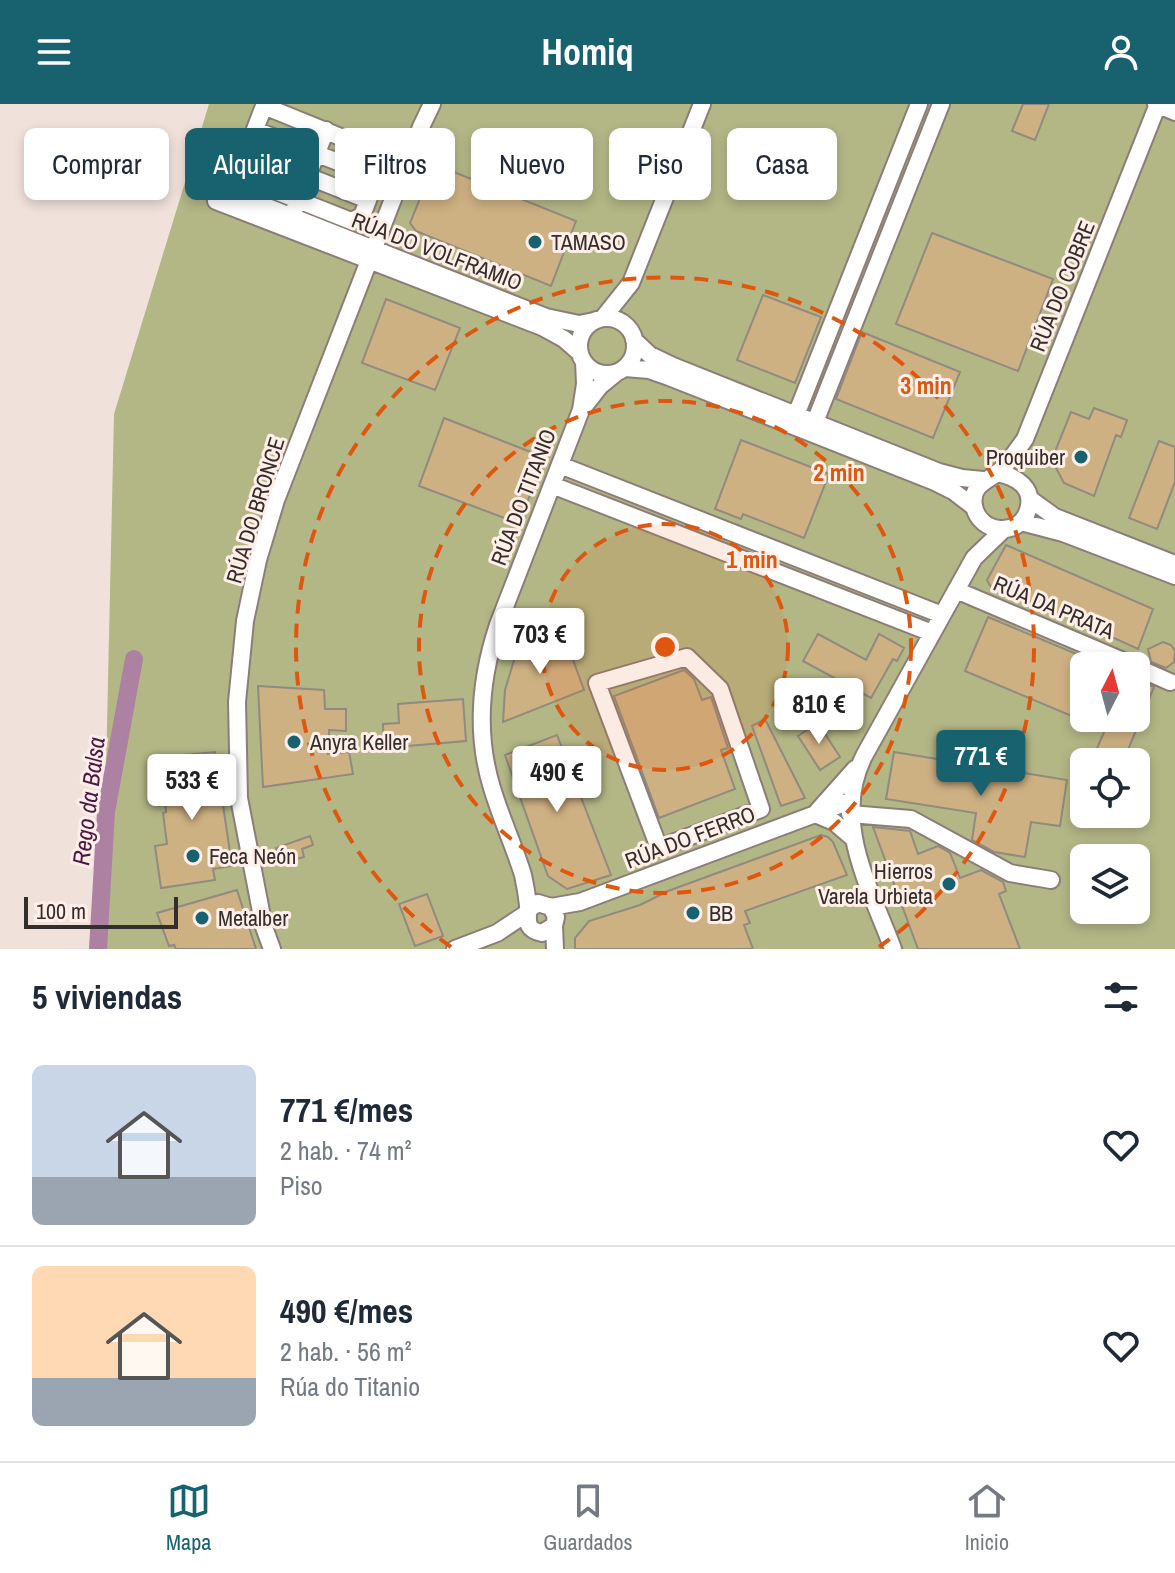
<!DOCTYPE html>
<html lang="es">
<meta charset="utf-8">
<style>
:root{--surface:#fff;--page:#f6f6f7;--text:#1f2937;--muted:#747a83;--line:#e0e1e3;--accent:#186270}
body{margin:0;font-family:"Archivo Narrow",sans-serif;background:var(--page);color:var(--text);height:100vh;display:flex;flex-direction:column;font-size:30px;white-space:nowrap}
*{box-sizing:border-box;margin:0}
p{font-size:26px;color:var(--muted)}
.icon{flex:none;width:44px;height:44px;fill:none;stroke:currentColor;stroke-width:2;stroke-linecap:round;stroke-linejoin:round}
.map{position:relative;height:845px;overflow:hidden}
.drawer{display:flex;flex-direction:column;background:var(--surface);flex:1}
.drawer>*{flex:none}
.top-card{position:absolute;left:24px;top:24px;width:1128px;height:72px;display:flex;gap:16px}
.needle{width:52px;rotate:6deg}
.tools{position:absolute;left:1070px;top:548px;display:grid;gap:16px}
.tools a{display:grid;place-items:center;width:80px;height:80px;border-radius:12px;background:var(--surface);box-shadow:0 4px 12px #0003;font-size:40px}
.scale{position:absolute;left:24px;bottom:20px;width:154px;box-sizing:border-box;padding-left:8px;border:4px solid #332d2b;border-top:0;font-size:22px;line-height:28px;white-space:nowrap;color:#332d2b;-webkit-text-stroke:6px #ffefe8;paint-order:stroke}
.price{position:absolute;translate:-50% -68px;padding:0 18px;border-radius:8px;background:#fff;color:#222;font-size:26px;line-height:52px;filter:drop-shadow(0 2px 4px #0008)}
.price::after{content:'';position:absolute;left:50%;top:48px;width:24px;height:18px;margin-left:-12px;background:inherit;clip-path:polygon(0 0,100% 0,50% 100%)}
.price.active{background:var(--accent);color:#fff}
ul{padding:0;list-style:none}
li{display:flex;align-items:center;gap:24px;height:200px;padding:0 32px}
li+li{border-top:2px solid var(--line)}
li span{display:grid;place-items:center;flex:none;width:224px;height:160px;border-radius:12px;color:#555}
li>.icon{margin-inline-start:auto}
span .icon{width:96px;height:96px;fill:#fffc;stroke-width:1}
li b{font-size:34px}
h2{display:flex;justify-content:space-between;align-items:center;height:96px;padding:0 32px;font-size:34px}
.chip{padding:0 28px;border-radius:12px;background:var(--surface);box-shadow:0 4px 12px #0003;font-size:28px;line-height:72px}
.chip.active{background:var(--accent);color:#fff}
header{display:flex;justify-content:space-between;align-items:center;height:104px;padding:0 32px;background:var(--accent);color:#fff;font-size:36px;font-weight:800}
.tabs{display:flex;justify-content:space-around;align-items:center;height:112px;border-top:2px solid var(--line);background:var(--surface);font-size:22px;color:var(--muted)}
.tabs a{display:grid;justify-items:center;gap:4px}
.tabs .active{color:var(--accent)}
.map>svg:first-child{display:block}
.green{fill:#b3b786;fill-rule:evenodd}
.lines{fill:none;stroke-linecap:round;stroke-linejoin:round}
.river{stroke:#ad81a1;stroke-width:18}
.building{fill:#ceb183;stroke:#918a7e;stroke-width:2}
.minor-casing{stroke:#8b7d77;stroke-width:20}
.minor{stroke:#fff;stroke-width:16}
.ring{fill:none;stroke:#df570e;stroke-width:4;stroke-dasharray:14 10}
.poi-dot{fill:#186270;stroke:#ffefe8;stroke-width:3}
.labels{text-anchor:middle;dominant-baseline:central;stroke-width:6;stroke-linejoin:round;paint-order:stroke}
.poi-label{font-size:22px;fill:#332d2b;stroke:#ffefe8;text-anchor:start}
.street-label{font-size:22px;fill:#332d2b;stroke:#ffefe8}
.water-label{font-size:24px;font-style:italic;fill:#4e1743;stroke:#ffefe8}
.centre{fill:#df570e;stroke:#ffefe8;stroke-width:4}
.ring-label{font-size:24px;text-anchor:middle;font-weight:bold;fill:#df570e;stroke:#ffefe8;stroke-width:6;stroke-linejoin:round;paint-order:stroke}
</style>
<header><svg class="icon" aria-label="menu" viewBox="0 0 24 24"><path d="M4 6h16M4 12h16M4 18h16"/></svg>Homiq<svg class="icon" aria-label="person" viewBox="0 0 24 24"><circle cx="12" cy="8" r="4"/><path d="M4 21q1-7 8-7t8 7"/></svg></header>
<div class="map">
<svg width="1175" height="845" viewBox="0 0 1175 845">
<rect width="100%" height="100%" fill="#f1e1db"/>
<!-- green -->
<path class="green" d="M209 0H1175V845H102L114 310ZM1084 562H1136V614H1084ZM1084 658H1136V710H1084ZM1084 754H1136V806H1084Z"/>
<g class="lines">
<!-- river -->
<path class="river" d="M98 845 106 708 134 555"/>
</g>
<!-- building -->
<path class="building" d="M1023 0H1049L1035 36 1012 27Z
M434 60 576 117 551 182 416 127 410 119Z
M932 129 1053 175 1018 267 896 220Z
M763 191 821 213 795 279 737 256Z
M386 195 460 224 435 286 362 259Z
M862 228 960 268 933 334 836 295Z
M1094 304 1127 316 1121 333 1116 331 1094 392 1064 379 1055 362 1056 345 1071 308 1089 315Z
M444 314 546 354 518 419 419 382Z
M741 336 829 370 804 434 743 410 741 415 715 405Z
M1159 337 1175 343V378L1157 425 1129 414Z
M1006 441 1153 505 1138 545 1061 510 991 483 987 476Z
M988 513 1105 562H1084V614H1136V575L1154 583 1123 658H1091L1105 626 965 567Z
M818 530 866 556 879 530 904 544 897 557 893 555 871 594 803 557Z
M521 533 566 537 584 586 503 618 505 586Z
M1163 538 1171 541 1175 547 1174 558 1166 564 1151 558 1148 545Z
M684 566 694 575 702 596 711 593 728 644 721 646 735 685 659 714 614 592Z
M258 582 324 586 325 605H346V627L329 626 328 650 349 648 353 670 263 683Z
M463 595 466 637 384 644 383 620 399 619 398 600Z
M765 615 805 694 781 702 752 622Z
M818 619 840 653 820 666 798 632Z
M557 631 611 771 567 785 548 772 505 651Z
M215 648 220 701H223L232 762 213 765 215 776 161 784 155 742 167 740 163 709 166 708 161 653Z
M894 648 1067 676 1060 722 1031 718 1025 753 994 748 972 736 976 709 886 695Z
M873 723 910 727 918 750 938 742 950 749 960 774 981 766 1003 778 1006 787 999 790 1020 845H918Z
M821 731 828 733 833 738 847 771 745 807 750 819 744 821 753 845H575V834L589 817 640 801 668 787Z
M310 732 313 741 302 745 304 753 281 759 276 744Z
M237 786 256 845H176L174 841 169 842 157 809Z
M427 790 443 832 415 842 399 800Z"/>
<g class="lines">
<!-- minor casing -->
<g class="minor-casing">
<path id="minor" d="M1156 0 1175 8
M264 2 385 51 362 112 351 117 237 72Z
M255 26 377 73
M246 48 368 96
M295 104 326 26
M603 214 631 179 702 0
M579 242a28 28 0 1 1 56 0a28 28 0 1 1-56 0Z
M634 236 650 251 673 262 939 368 962 374 983 376
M580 249 564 235 542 223 216 97 222 85 546 213 579 220 594 217
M625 264 649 266 669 273 935 378 953 387 974 403
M582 305 600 282 616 269
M796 311 919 0
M815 318 941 0
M560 361 942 511
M997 369C1016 372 1035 384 1028 406 1020 434 979 430 974 402 970 379 990 377 1002 365 1010 356 1018 345 1025 335L1158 0
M552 381 932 529
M1030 395 1055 413 1175 460
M1021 418 1063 429 1175 472
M956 486 1135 562
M687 553 720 585 761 705 659 744 597 579Z
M1136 563 1170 578
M850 710 911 715 1010 769 1051 776
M854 735 834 718 815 710 855 665
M551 803 580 798 850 697
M529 805 538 799 551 803 556 813 554 822 542 829C523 825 529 815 528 801 527 792 525 780 523 771 514 742 501 714 492 684 475 629 480 575 498 521L581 306 585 280 584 258
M554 822 555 845
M272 845 264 823 239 694 237 598 245 517 258 456 276 396 421 23 432 0
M455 845 497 829 527 809
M893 845C870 783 831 717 864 652L974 454 1003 426"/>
</g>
<!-- minor -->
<use href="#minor" class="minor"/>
</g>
<!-- distance rings -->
<circle cx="665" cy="543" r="123" fill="#df570e" fill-opacity=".12"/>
<g class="ring">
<circle cx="665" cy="543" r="123"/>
<circle cx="665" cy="543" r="246"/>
<path d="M451 843A369 369 0 1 1 879 843"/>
</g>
<!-- markers -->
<g class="poi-dot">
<circle cx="535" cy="138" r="8"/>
<circle cx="1081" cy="353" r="8"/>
<circle cx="294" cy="638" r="8"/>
<circle cx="193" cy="752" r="8"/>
<circle cx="949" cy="780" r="8"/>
<circle cx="693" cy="809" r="8"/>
<circle cx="202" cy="814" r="8"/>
</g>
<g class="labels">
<!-- poi labels -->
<g class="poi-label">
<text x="551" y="138">TAMASO</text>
<text x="1065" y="353" text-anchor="end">Proquiber</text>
<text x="310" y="638">Anyra Keller</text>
<text x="209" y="752">Feca Neón</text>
<text x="933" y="767" text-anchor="end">Hierros<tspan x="933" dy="25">Varela Urbieta</tspan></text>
<text x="709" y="809">BB</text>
<text x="218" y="814">Metalber</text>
</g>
<!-- street labels -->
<g class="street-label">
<text transform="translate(437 147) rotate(21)">RÚA DO VOLFRAMIO</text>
<text transform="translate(1062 182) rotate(-68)">RÚA DO COBRE</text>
<text transform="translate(523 393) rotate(-69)">RÚA DO TITANIO</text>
<text transform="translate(255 406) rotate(-73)">RÚA DO BRONCE</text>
<text transform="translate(1054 503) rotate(23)">RÚA DA PRATA</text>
<text transform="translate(690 733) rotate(-21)">RÚA DO FERRO</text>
</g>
<!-- water labels -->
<g class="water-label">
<text transform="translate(88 697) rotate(-83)">Rego da Balsa</text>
</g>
</g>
<circle cx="665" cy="543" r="12" class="centre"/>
<g class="ring-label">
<text x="926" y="290">3 min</text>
<text x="839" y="377">2 min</text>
<text x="752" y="464">1 min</text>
</g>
</svg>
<div class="tools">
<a><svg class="needle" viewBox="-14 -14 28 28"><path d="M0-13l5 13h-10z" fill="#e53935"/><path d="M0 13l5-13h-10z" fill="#747a83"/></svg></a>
<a><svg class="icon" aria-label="locate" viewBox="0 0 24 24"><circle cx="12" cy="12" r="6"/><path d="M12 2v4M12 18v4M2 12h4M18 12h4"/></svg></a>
<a><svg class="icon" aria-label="layers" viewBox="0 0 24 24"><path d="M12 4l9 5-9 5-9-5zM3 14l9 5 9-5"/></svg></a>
</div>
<div class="scale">100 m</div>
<b class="price" style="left:540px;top:572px">703 €</b>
<b class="price" style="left:819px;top:642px">810 €</b>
<b class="price active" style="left:981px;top:694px">771 €</b>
<b class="price" style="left:557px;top:710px">490 €</b>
<b class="price" style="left:192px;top:718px">533 €</b>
<div class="top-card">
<a class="chip">Comprar</a>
<a class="chip active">Alquilar</a>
<a class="chip">Filtros</a>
<a class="chip">Nuevo</a>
<a class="chip">Piso</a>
<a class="chip">Casa</a>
</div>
</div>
<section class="drawer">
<h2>5 viviendas<svg class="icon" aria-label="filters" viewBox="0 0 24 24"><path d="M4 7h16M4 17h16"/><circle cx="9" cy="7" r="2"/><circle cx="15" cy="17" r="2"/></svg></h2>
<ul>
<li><span style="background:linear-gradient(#c9d6e8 70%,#9aa5b1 0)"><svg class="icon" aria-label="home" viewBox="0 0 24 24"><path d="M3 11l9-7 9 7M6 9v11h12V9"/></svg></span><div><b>771 €/mes</b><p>2 hab. · 74 m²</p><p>Piso</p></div><svg class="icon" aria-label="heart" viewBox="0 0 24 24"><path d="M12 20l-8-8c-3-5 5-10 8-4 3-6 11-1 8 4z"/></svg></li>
<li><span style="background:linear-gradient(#ffd9b3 70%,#9aa5b1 0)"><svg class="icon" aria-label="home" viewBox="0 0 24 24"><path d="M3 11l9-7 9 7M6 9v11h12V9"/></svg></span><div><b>490 €/mes</b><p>2 hab. · 56 m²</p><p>Rúa do Titanio</p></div><svg class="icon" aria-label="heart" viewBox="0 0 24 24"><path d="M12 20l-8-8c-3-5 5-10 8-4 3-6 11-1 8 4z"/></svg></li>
</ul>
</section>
<nav class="tabs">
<a class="active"><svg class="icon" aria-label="map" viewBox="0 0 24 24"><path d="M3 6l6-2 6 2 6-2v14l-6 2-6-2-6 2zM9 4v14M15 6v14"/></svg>Mapa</a>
<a><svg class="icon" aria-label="saved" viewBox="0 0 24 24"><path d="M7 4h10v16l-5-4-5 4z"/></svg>Guardados</a>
<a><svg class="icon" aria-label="home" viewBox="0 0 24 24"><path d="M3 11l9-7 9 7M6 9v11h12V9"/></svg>Inicio</a>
</nav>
